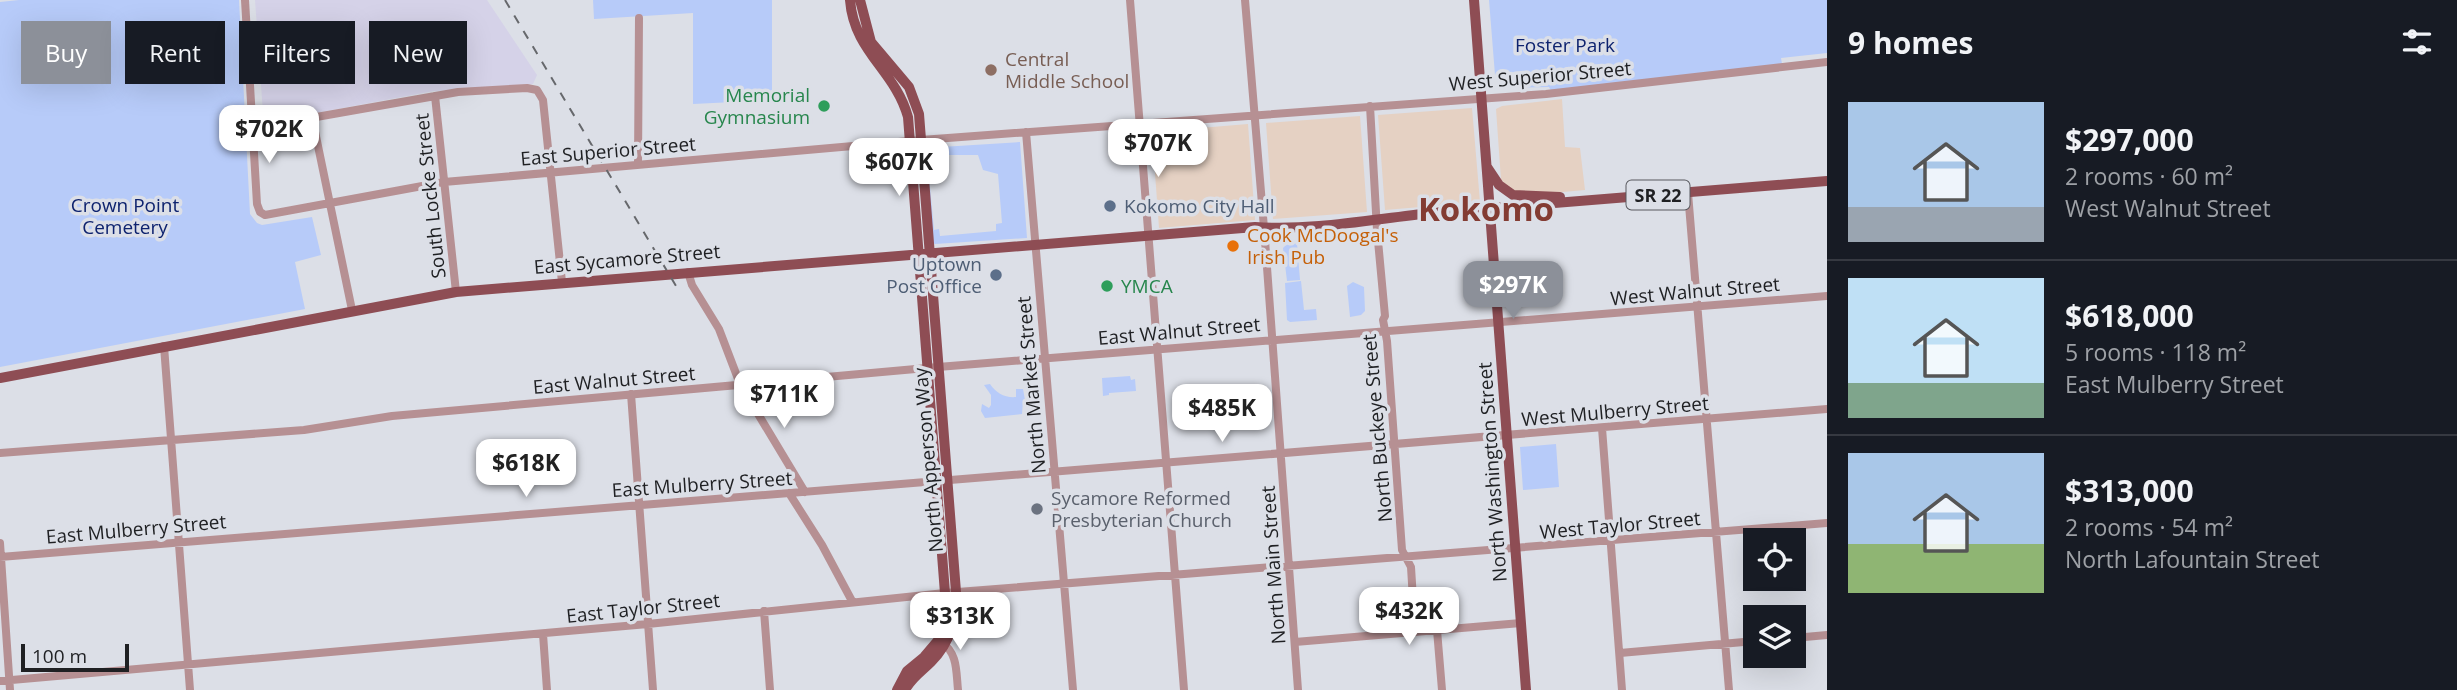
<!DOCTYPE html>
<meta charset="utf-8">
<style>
:root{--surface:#171b24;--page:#242831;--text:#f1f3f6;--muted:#9ea1a6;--line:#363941;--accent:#8c9099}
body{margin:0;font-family:"Open Sans",sans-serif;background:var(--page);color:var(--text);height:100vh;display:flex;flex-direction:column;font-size:26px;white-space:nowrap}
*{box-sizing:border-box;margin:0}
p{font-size:23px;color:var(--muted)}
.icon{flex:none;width:38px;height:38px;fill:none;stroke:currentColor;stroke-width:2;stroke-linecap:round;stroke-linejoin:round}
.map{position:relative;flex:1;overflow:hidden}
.panel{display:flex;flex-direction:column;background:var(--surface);width:630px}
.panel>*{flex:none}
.banner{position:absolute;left:21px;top:21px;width:665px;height:63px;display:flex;gap:14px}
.tools{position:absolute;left:1743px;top:528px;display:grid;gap:14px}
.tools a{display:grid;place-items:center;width:63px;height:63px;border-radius:0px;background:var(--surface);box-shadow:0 7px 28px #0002;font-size:35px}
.scale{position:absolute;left:21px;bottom:18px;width:108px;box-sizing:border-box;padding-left:7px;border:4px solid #1f2023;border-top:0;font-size:19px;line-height:24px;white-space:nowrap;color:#1f2023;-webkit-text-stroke:5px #dcdfe7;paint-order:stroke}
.price{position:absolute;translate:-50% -60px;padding:0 16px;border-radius:14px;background:#fff;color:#222;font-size:23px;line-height:46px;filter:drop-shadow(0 2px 4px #0008)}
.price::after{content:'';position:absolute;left:50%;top:42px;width:21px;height:16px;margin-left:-10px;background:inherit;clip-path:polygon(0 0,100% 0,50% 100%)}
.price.active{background:var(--accent);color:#fff}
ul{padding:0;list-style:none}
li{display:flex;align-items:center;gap:21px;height:175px;padding:0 21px}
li+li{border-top:2px solid var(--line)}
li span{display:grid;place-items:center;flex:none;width:196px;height:140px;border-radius:0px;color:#555}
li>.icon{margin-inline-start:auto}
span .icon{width:84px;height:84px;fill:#fffc;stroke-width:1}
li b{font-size:30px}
h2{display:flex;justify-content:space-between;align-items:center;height:84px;padding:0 21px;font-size:30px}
.tag{padding:0 24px;border-radius:0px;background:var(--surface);box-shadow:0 7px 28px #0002;font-size:24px;line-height:63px}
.tag.active{background:var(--accent);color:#fff}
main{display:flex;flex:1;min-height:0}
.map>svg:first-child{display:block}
.commercial{fill:#e5d1c3}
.industrial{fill:#d5d2e8}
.green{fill:#b7cbf9;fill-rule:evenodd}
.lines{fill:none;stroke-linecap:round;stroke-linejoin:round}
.minor{stroke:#b69093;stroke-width:8}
.major{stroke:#8e4d54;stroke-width:10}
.rail{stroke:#66686c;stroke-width:2;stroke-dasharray:9 9;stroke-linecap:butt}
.education-dot{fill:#8d6e63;stroke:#dcdfe7;stroke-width:2.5}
.leisure-dot{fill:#2e9e5b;stroke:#dcdfe7;stroke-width:2.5}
.service-dot{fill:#5c6f8a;stroke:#dcdfe7;stroke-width:2.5}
.food-dot{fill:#e8710a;stroke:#dcdfe7;stroke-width:2.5}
.worship-dot{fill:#6b7280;stroke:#dcdfe7;stroke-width:2.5}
.labels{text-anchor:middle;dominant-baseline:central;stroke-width:7;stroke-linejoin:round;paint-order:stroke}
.shield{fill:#dcdfe7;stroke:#58595e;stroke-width:2}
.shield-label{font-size:18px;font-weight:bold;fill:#1f2023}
.park-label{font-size:19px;fill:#0e236f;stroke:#dcdfe7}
.education-label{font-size:19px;fill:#785e54;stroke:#dcdfe7;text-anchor:start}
.street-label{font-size:19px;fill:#1f2023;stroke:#dcdfe7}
.leisure-label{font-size:19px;fill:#27864d;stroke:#dcdfe7;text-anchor:end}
.service-label{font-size:19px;fill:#4e5e75;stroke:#dcdfe7;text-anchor:start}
.food-label{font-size:19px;fill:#c56008;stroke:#dcdfe7;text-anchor:start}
.worship-label{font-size:19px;fill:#5b616d;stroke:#dcdfe7;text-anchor:start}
.town-label{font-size:33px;font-weight:bold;fill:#833c33;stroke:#dcdfe7}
</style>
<main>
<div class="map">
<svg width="1827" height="690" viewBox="0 0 1827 690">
<rect width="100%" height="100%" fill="#dcdfe7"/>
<!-- commercial -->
<path class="commercial" d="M1562 99 1565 147 1580 148 1585 190 1530 195 1513 193 1501 180 1496 109 1502 106Z
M1472 108 1480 202 1385 210 1378 115Z
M1360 116 1367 212 1273 219 1266 123Z
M1248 124 1255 220 1159 228 1152 132Z"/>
<!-- industrial -->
<path class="industrial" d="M255 0H487L537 75 533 84 434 91 305 115 268 118 263 113Z"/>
<!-- green -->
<path class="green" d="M19 0H239L250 214 257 223 262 225 312 217 321 255 295 262 305 309 0 367V2Z
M593 0H772V100L693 104V13L594 19Z
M1489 0H1827V53L1781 58 1782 64 1551 91 1549 87 1500 88 1495 75Z
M1020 142 1027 238 935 244 931 242 925 148ZM937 155H978L983 170 998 174 1002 223 996 224V231L940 236 939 229 934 230 928 166 938 164Z
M1297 243 1300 280 1287 281 1283 248 1287 244Z
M1301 281 1304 310 1316 309 1317 320 1290 322 1287 320 1285 283Z
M1353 282 1364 287 1365 311 1361 315 1350 317 1347 286Z
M1130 376 1131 380 1135 379 1136 391 1109 393V395L1103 396 1102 378Z
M990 384C996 393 1005 398 1016 397V389H1023L1025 400 1023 401 1022 414 985 418 981 411 982 404 989 408 991 405V395L984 385Z
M1556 444 1559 487 1523 490 1520 447Z"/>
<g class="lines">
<!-- minor -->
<path class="minor" d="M245 0 257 204 260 212 265 215 444 182 921 140 1546 94 1827 62
M1130 0 1184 690
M1245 0 1265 240 1298 690
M435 96 456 292
M1370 106 1377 230 1385 316 1383 320 1387 341 1402 550 1411 567 1415 632
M312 117 352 310
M253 125 288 122 458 92 527 88 537 90 543 100 562 282
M1026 132 1073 690
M638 164 639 18
M1688 193 1729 690
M688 272 692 285 719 329 740 384 805 492
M164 346 190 690
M631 394 653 690
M1602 428 1622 690
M0 453 304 430 392 416 938 367 1827 296
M789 493 822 545 852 601
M0 543 10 690
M0 557 1827 409
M764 611 770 690
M1437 630 1442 690
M543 634 547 690
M1794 638 1827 635
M941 642C958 653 956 671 958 690
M1295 642 1521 623
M1620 653 1755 641
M0 681 648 624 945 593 1827 523"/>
<!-- major -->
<path class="major" d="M850 0C854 52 895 70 908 117L945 593V618L941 637 924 657 907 671 897 690
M860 0 871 42 909 87 919 114 956 592C955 620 952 641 931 662 921 672 912 677 905 690
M1474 0 1526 690
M1487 167 1499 185 1513 195 1560 197
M0 378 456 292 1255 227C1314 231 1373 219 1432 213L1827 181"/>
<!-- rail -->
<path class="rail" d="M505 0 679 291"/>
</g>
<!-- markers -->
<circle class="education-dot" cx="991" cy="70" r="7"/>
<g class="leisure-dot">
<circle cx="824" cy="106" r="7"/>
<circle cx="1107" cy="286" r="7"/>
</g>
<g class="service-dot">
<circle cx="1110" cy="206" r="7"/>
<circle cx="996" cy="275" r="7"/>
</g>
<circle class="food-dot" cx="1233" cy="246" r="7"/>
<circle class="worship-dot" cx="1037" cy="509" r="7"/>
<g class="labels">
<!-- shield labels -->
<rect class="shield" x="1626.5" y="180.5" width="63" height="29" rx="5"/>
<g class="shield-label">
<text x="1658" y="195">SR 22</text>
</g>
<!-- park labels -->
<g class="park-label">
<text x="1565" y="45">Foster Park</text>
<text x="125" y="205">Crown Point<tspan x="125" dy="22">Cemetery</tspan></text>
</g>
<!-- education labels -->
<g class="education-label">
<text x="1005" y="59">Central<tspan x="1005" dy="22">Middle School</tspan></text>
</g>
<!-- street labels -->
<g class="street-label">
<text transform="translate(1540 76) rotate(-5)">West Superior Street</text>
<text transform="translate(608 151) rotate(-5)">East Superior Street</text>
<text transform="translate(430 196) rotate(-96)">South Locke Street</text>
<text transform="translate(627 259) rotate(-5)">East Sycamore Street</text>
<text transform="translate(1695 291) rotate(-5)">West Walnut Street</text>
<text transform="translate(1179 331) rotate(-5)">East Walnut Street</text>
<text transform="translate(614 380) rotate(-5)">East Walnut Street</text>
<text transform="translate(1031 385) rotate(-95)">North Market Street</text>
<text transform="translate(1615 411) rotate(-5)">West Mulberry Street</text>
<text transform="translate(1377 428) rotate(-95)">North Buckeye Street</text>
<text transform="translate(928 460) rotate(-95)">North Apperson Way</text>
<text transform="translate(1492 472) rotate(-94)">North Washington Street</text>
<text transform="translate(702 484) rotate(-4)">East Mulberry Street</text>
<text transform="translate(1620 525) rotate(-5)">West Taylor Street</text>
<text transform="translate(136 529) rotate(-5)">East Mulberry Street</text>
<text transform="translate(1273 565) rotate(-94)">North Main Street</text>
<text transform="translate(643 608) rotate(-6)">East Taylor Street</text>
</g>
<!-- leisure labels -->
<g class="leisure-label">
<text x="810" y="95">Memorial<tspan x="810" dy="22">Gymnasium</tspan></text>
<text x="1121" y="286" text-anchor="start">YMCA</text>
</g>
<!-- service labels -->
<g class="service-label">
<text x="1124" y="206">Kokomo City Hall</text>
<text x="982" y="264" text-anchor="end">Uptown<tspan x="982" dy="22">Post Office</tspan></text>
</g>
<!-- food labels -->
<g class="food-label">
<text x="1247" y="235">Cook McDoogal's<tspan x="1247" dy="22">Irish Pub</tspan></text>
</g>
<!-- worship labels -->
<g class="worship-label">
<text x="1051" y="498">Sycamore Reformed<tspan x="1051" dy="22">Presbyterian Church</tspan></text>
</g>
<!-- town labels -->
<g class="town-label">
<text x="1486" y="208">Kokomo</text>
</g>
</g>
</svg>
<div class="tools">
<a><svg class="icon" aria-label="locate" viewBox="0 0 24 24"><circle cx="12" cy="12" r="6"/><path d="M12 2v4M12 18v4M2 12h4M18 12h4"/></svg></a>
<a><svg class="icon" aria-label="layers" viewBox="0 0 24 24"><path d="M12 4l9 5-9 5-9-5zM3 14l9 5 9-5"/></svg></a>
</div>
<div class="scale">100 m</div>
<b class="price" style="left:269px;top:165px">$702K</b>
<b class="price" style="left:1158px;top:179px">$707K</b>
<b class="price" style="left:899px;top:198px">$607K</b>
<b class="price active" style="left:1513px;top:321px">$297K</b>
<b class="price" style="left:784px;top:430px">$711K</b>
<b class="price" style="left:1222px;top:444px">$485K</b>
<b class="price" style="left:526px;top:499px">$618K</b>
<b class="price" style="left:1409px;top:647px">$432K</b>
<b class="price" style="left:960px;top:652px">$313K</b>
<div class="banner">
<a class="tag active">Buy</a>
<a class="tag">Rent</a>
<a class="tag">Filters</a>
<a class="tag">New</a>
</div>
</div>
<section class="panel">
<h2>9 homes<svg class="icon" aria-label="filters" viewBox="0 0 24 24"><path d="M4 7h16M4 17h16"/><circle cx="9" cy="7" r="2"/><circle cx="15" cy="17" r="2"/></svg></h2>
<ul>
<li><span style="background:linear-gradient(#a9c7e8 75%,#9aa5b1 0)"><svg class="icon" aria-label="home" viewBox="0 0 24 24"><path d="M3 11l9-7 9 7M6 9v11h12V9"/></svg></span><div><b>$297,000</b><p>2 rooms · 60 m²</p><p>West Walnut Street</p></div></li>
<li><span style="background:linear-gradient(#bfe0f5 75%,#7fa58c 0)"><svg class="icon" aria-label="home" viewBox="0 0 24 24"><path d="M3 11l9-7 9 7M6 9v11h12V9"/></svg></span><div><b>$618,000</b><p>5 rooms · 118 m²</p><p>East Mulberry Street</p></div></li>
<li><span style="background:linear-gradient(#a9c7e8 65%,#8fb573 0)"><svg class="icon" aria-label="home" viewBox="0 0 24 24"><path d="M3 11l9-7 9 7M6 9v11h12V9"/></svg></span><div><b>$313,000</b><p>2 rooms · 54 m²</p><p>North Lafountain Street</p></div></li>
</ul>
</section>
</main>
